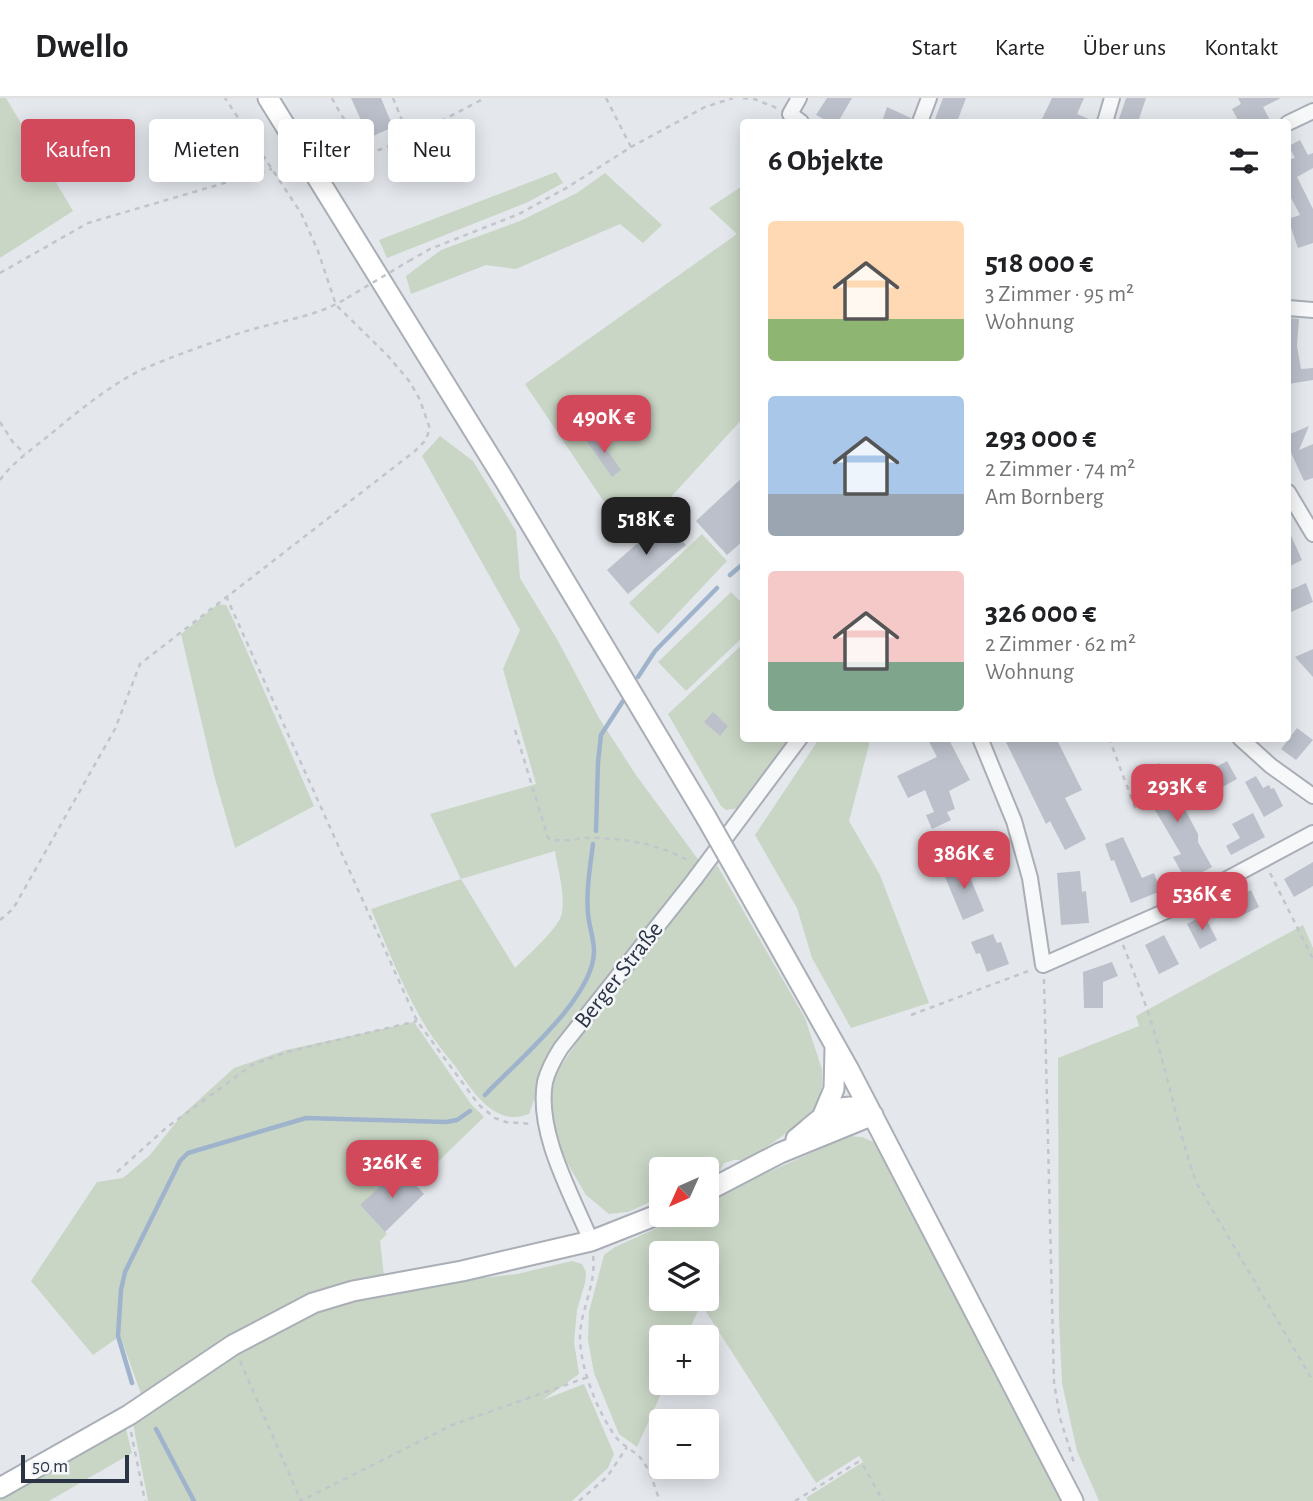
<!DOCTYPE html>
<html lang="de">
<meta charset="utf-8">
<style>
:root{--surface:#fff;--page:#f2f2f2;--text:#202124;--muted:#757577;--line:#e0e0e0;--accent:#d1495b}
body{margin:0;font-family:"Alegreya Sans",sans-serif;background:var(--page);color:var(--text);height:100vh;display:flex;flex-direction:column;font-size:26px;white-space:nowrap}
*{box-sizing:border-box;margin:0}
p{font-size:23px;color:var(--muted)}
.icon{flex:none;width:38px;height:38px;fill:none;stroke:currentColor;stroke-width:2;stroke-linecap:round;stroke-linejoin:round}
.map{position:relative;flex:1;overflow:hidden}
.details{position:absolute;left:740px;top:21px;width:551px;height:623px;display:flex;flex-direction:column;background:var(--surface);border-radius:7px;box-shadow:0 4px 18px #0003}
.details>*{flex:none}
.top-card{position:absolute;left:21px;top:21px;width:614px;height:63px;display:flex;gap:14px}
.needle{width:46px;rotate:225deg}
.controls{position:absolute;left:649px;top:1059px;display:grid;gap:14px}
.controls a{display:grid;place-items:center;width:70px;height:70px;border-radius:7px;background:var(--surface);box-shadow:0 4px 18px #0003;font-size:35px}
.scale{position:absolute;left:21px;bottom:18px;width:108px;box-sizing:border-box;padding-left:7px;border:4px solid #2b3445;border-top:0;font-size:19px;line-height:24px;white-space:nowrap;color:#2b3445;-webkit-text-stroke:5px #f4f6f9;paint-order:stroke}
.price{position:absolute;translate:-50% -60px;padding:0 16px;border-radius:14px;background:var(--accent);color:#fff;font-size:23px;line-height:46px;filter:drop-shadow(0 2px 4px #0008)}
.price::after{content:'';position:absolute;left:50%;top:42px;width:21px;height:16px;margin-left:-10px;background:inherit;clip-path:polygon(0 0,100% 0,50% 100%)}
.price.active{background:#222;color:#fff}
ul{padding:0;list-style:none}
li{display:flex;align-items:center;gap:21px;height:175px;padding:0 28px}
li span{display:grid;place-items:center;flex:none;width:196px;height:140px;border-radius:7px;color:#555}
li>.icon{margin-inline-start:auto}
span .icon{width:84px;height:84px;fill:#fffc;stroke-width:1}
li b{font-size:30px}
h2{display:flex;justify-content:space-between;align-items:center;height:84px;padding:0 28px;font-size:30px}
.chip{padding:0 24px;border-radius:7px;background:var(--surface);box-shadow:0 4px 18px #0003;font-size:24px;line-height:63px}
.chip.active{background:var(--accent);color:#fff}
header{display:flex;align-items:center;gap:42px;box-sizing:border-box;height:98px;padding:0 35px;background:var(--surface);border-bottom:2px solid var(--line)}
header strong{font-size:33px}
nav{display:flex;gap:38px;margin-inline-start:auto;font-size:24px}
.map>svg:first-child{display:block}
.green{fill:#c9d6c5;fill-rule:evenodd}
.lines{fill:none;stroke-linecap:round;stroke-linejoin:round}
.stream{stroke:#9fb4cc;stroke-width:4.5}
.building{fill:#bbc0ca}
.street-casing{stroke:#a9aeb7;stroke-width:18}
.secondary-casing{stroke:#a9aeb7;stroke-width:23}
.path{stroke:#c2c5cb;stroke-width:2.5;stroke-dasharray:5 5;stroke-linecap:butt}
.street{stroke:#f7f8fa;stroke-width:14}
.secondary{stroke:#fff;stroke-width:19}
.secondary-bridge-casing{stroke:#a9aeb7;stroke-width:23;stroke-linecap:butt}
.path-bridge{stroke:#c2c5cb;stroke-width:2.5;stroke-dasharray:5 5;stroke-linecap:butt}
.secondary-bridge{stroke:#fff;stroke-width:19}
.labels{text-anchor:middle;dominant-baseline:central;stroke-width:5;stroke-linejoin:round;paint-order:stroke}
.street-label{font-size:24px;fill:#2b3445;stroke:#f4f6f9}
</style>
<header>
<strong>Dwello</strong>
<nav><a>Start</a><a>Karte</a><a>Über uns</a><a>Kontakt</a></nav>
</header>
<div class="map">
<svg width="1313" height="1403" viewBox="0 0 1313 1403">
<rect width="100%" height="100%" fill="#e4e7ec"/>
<!-- green -->
<path class="green" d="M0 0H6L73 113 0 160Z
M556 74 563 85 528 104 387 160 379 142Z
M605 75 662 127 643 145 620 126 516 171 486 167 411 196 406 178 441 152 520 123 577 95Z
M744 87V319L660 411 627 438 525 286 737 136 709 110Z
M440 338 473 363 516 433 520 480 557 541 599 620 636 677 700 764 554 946 539 973 537 994 529 1016C494 1030 472 992 455 968 444 954 432 940 423 924 402 888 387 849 371 811L461 781 430 716 536 686 503 571 520 532 422 358ZM555 753C558 772 565 795 562 815 560 829 526 859 515 870L461 781Z
M702 436 727 463 658 536 629 505Z
M731 494 744 507V538L686 593 658 564Z
M218 506 226 507 232 519 314 708 235 750 214 677 181 536Z
M744 545V640L792 641 741 710 726 712 721 708 668 616Z
M819 641H868L869 647 849 723 880 777 929 905 851 930 812 860 797 810 755 737Z
M717 767 805 920 822 971V987L819 1002 813 1013 805 1022 748 1062H734L724 1065 720 1073 707 1079V1071H662L661 1099 628 1114 609 1116 586 1097 559 1051 550 1011 555 977 589 926Z
M1303 827 1313 850V1403H1099L1077 1353 1062 1285 1059 1221 1058 960 1139 928 1136 918Z
M414 924 471 1006 484 1019 415 1086 360 1107 387 1136 380 1143 384 1178 309 1196 283 1209 143 1301 120 1238 93 1257 31 1183 97 1084 123 1080 150 1057 181 1018 234 970 286 952Z
M849 1038 862 1039 876 1045 1062 1403H808L806 1400 863 1364 859 1358 816 1385 701 1206 686 1239H662V1284L666 1285 637 1349 619 1336 594 1275 588 1242 589 1214 604 1157 615 1149 686 1117 707 1116V1105L735 1089ZM662 1155H707V1200H662Z
M572 1163 582 1166 586 1174 585 1185 577 1212 574 1244 579 1276 543 1302 584 1286 614 1356 608 1370 572 1403H148L132 1320 267 1238 318 1212 397 1190 517 1176Z
M125 1327 132 1355 49 1403H0V1398Z"/>
<g class="lines">
<!-- stream -->
<path class="stream" d="M730 477 744 465
M638 579 655 553 717 490
M596 733 598 664 601 637 623 603
M485 997C516 964 594 900 594 853 594 841 589 828 588 816 586 793 590 769 593 746
M132 1285 118 1238 121 1192 125 1174 180 1063 188 1055 306 1020 446 1024 457 1022 470 1013
M156 1331 194 1403"/>
</g>
<!-- building -->
<path class="building" d="M351 0H381L393 29 373 38 368 27 364 29Z
M827 0H852L838 24H829L816 17Z
M943 0H966L957 24H934Z
M1052 0H1084L1077 16 1096 24H1044L1045 22 1042 21Z
M1126 0H1146L1138 24H1118Z
M1238 0H1281L1263 9 1271 24H1239L1232 11 1241 6Z
M887 9 911 20V24H882Z
M1300 42 1308 57 1313 55V70L1297 79 1313 111V145L1298 150 1288 121 1300 117 1288 94V62L1295 60 1289 48Z
M1288 220 1299 221 1297 248 1301 271 1313 270V282L1288 286Z
M1309 328 1299 352 1313 346V380L1304 383 1288 348V337Z
M595 335 621 372 612 379 586 342Z
M744 378V442L727 457 696 423Z
M664 422 686 447 628 496 607 472Z
M1288 431 1302 462 1288 469Z
M1306 485 1313 504 1291 514 1288 507V493Z
M1313 551V579L1295 559Z
M713 614 728 628 720 638 704 624Z
M1297 630 1313 642 1296 662 1281 651Z
M927 640H948L970 682 949 693 955 711 947 714 951 722 932 731 926 717 934 714 925 692 908 700 897 678 937 659Z
M1013 640H1056L1082 692 1065 700 1086 741 1065 752 1050 723 1046 726 1006 644Z
M1227 663 1237 681 1208 697 1198 679Z
M1159 665 1175 694 1180 692 1185 701 1181 704 1198 736V744L1212 769 1189 781 1187 777 1184 779 1173 759 1181 756 1152 707 1158 703 1143 674Z
M1256 678 1263 690 1269 687 1271 691 1274 690 1283 708 1264 719 1245 684Z
M1253 715 1265 739 1231 757 1226 748 1240 740 1232 726Z
M1123 739 1142 780 1154 775 1161 793 1131 805 1114 762 1111 763 1105 746Z
M967 741 975 758 954 766 947 749Z
M996 743 1006 768 992 773 982 749Z
M1313 764V788L1294 799 1284 781Z
M964 765 984 813 963 822 943 774Z
M1080 773 1082 794 1086 793 1089 825 1061 827 1057 775Z
M1251 792 1259 809 1239 819 1231 802Z
M1204 817 1217 842 1200 851 1187 826Z
M993 836 997 845 1001 844 1009 866 987 874 980 855 976 856 971 844Z
M1164 837 1179 866 1159 876 1145 847Z
M1112 864 1118 878 1103 884V910H1084L1083 874Z
M400 1070 424 1096 385 1134 360 1107Z"/>
<g class="lines">
<!-- street casing -->
<g class="street-casing">
<path id="street" d="M799 0 790 16 801 24
M920 24 929 0
M1105 24 1112 0
M1288 25 1313 13
M1288 210 1313 212
M1288 394 1313 436
M980 640 1014 723 1030 780 1043 867 1173 810 1313 735
M1240 640 1271 668 1313 698
M591 1143C572 1097 536 1035 545 984 548 972 554 961 561 950L694 782 800 640"/>
</g>
<!-- secondary casing -->
<g class="secondary-casing">
<path id="secondary" d="M268 0 505 383 706 719
M739 777 849 972 1073 1403
M821 1022 834 991 835 951
M796 1041C821 1021 841 996 873 1017
M707 1093 780 1055 873 1017
M0 1390 129 1317 233 1247 313 1205 353 1193 462 1173 591 1143 662 1115"/>
</g>
<!-- path -->
<path class="path" d="M332 0C343 22 357 42 379 52L409 40 485 0
M393 0 409 40
M606 0 631 49
M743 0 754 1 777 10
M409 163 430 151 519 116 568 89 631 49 705 9 733 0
M0 175 88 125 272 71
M0 324 12 343 25 356
M0 382C12 365 31 352 47 339 76 315 106 290 139 273 170 259 208 246 240 235 276 223 315 220 347 200
M226 498 417 923 479 1007 495 1020 506 1024 533 1026
M515 632 548 740C559 745 573 741 586 740 621 739 660 746 691 764
M1109 640 1137 715
M1270 775 1313 861
M0 822 13 811 115 631 140 566 415 353 425 343 430 331 420 302 410 284 388 258 336 207 318 153 301 115 225 0
M1123 847C1137 882 1150 917 1160 954 1172 997 1181 1041 1196 1084L1313 1283
M1044 881 1054 1285 1060 1320 1075 1368
M911 917 1031 872
M117 1074 166 1030 252 967 287 954 417 923
M593 1158C597 1187 579 1213 580 1243 582 1274 597 1312 615 1338 622 1348 636 1353 643 1363 651 1374 655 1391 660 1403
M240 1263 301 1403 452 1327 588 1279
M131 1334 145 1403
M579 1403 607 1379 627 1349
M795 1403 858 1364 863 1367 883 1403"/>
<!-- street -->
<use href="#street" class="street"/>
<!-- secondary -->
<use href="#secondary" class="secondary"/>
<!-- secondary-bridge casing -->
<g class="secondary-bridge-casing">
<path id="secondary-bridge" d="M706 719 739 777"/>
</g>
<!-- path-bridge -->
<path class="path-bridge" d="M347 200 409 163"/>
<!-- secondary-bridge -->
<use href="#secondary-bridge" class="secondary-bridge"/>
</g>
<g class="labels">
<!-- street labels -->
<g class="street-label">
<text transform="translate(619 877) rotate(-52)">Berger Straße</text>
</g>
</g>
</svg>
<div class="controls">
<a><svg class="needle" viewBox="-14 -14 28 28"><path d="M0-13l5 13h-10z" fill="#e53935"/><path d="M0 13l5-13h-10z" fill="#757577"/></svg></a>
<a><svg class="icon" aria-label="layers" viewBox="0 0 24 24"><path d="M12 4l9 5-9 5-9-5zM3 14l9 5 9-5"/></svg></a>
<a>+</a>
<a>−</a>
</div>
<div class="scale">50 m</div>
<b class="price" style="left:604px;top:357px">490K €</b>
<b class="price active" style="left:646px;top:459px">518K €</b>
<b class="price" style="left:1177px;top:726px">293K €</b>
<b class="price" style="left:964px;top:793px">386K €</b>
<b class="price" style="left:1202px;top:834px">536K €</b>
<b class="price" style="left:392px;top:1102px">326K €</b>
<div class="top-card">
<a class="chip active">Kaufen</a>
<a class="chip">Mieten</a>
<a class="chip">Filter</a>
<a class="chip">Neu</a>
</div>
<section class="details">
<h2>6 Objekte<svg class="icon" aria-label="filters" viewBox="0 0 24 24"><path d="M4 7h16M4 17h16"/><circle cx="9" cy="7" r="2"/><circle cx="15" cy="17" r="2"/></svg></h2>
<ul>
<li><span style="background:linear-gradient(#ffd9b3 70%,#8fb573 0)"><svg class="icon" aria-label="home" viewBox="0 0 24 24"><path d="M3 11l9-7 9 7M6 9v11h12V9"/></svg></span><div><b>518 000 €</b><p>3 Zimmer · 95 m²</p><p>Wohnung</p></div></li>
<li><span style="background:linear-gradient(#a9c7e8 70%,#9aa5b1 0)"><svg class="icon" aria-label="home" viewBox="0 0 24 24"><path d="M3 11l9-7 9 7M6 9v11h12V9"/></svg></span><div><b>293 000 €</b><p>2 Zimmer · 74 m²</p><p>Am Bornberg</p></div></li>
<li><span style="background:linear-gradient(#f6c9c9 65%,#7fa58c 0)"><svg class="icon" aria-label="home" viewBox="0 0 24 24"><path d="M3 11l9-7 9 7M6 9v11h12V9"/></svg></span><div><b>326 000 €</b><p>2 Zimmer · 62 m²</p><p>Wohnung</p></div></li>
</ul>
</section>
</div>
